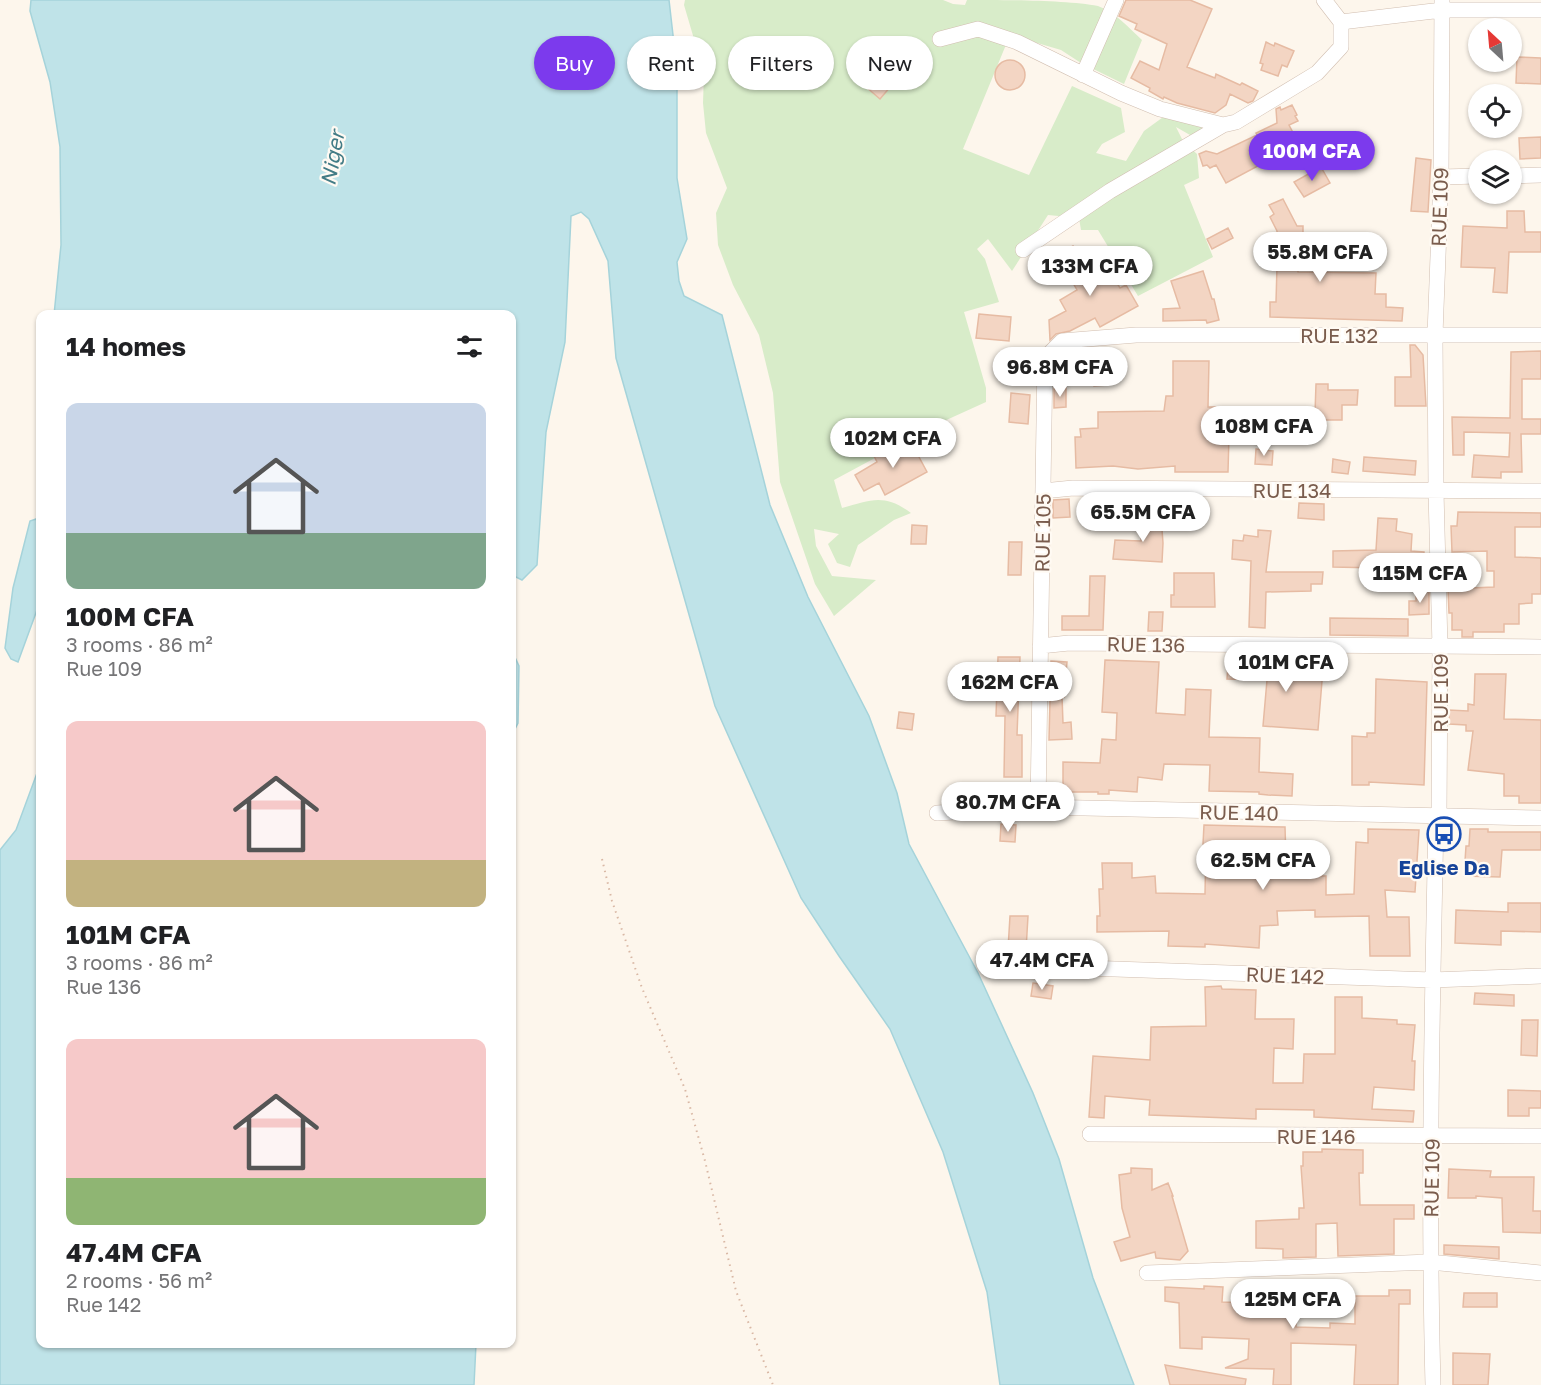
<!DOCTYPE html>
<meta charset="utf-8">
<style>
:root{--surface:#fff;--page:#f2f2f2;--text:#202124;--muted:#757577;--accent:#7c3aed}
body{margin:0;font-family:"Golos Text",sans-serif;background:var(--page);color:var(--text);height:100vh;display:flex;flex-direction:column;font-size:22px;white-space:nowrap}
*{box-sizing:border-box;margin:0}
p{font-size:20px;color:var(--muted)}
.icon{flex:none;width:33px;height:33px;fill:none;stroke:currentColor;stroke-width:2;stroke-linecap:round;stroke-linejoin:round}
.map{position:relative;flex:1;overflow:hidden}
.sheet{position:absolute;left:36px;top:310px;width:480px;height:1038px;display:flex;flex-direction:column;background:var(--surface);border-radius:12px;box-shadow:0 2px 4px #0004}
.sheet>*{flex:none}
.guide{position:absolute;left:534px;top:36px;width:570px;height:54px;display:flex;gap:12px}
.needle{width:39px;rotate:334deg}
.tools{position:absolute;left:1468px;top:18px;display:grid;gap:12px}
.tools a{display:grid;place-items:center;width:54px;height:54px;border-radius:50%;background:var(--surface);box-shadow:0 2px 4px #0004;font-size:30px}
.price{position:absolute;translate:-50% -51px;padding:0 14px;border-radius:21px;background:#fff;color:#222;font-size:20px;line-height:39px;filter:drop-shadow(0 2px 3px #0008)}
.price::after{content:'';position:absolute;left:50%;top:36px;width:18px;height:14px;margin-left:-9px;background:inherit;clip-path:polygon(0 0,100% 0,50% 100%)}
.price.active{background:var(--accent);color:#fff}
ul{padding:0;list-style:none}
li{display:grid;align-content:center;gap:12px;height:318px;padding:0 30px}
li span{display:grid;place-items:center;height:186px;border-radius:12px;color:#555}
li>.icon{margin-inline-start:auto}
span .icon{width:108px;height:108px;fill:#fffc;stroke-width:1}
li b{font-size:26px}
h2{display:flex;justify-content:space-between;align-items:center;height:72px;padding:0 30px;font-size:26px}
.pill{padding:0 21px;border-radius:27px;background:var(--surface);box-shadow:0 2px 4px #0004;font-size:21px;line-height:54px}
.pill.active{background:var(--accent);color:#fff}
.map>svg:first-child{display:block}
.green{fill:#d8ecc9}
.water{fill:#bfe3e8;stroke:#a5d3da;stroke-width:1.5}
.building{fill:#f3d5c3;stroke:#e6bba3;stroke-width:1.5}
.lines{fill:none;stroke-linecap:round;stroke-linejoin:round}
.street-casing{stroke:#d1beb0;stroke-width:16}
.path{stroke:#d9b8a5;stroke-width:2;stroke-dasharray:1.5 4.5;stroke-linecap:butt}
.street{stroke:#fff;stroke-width:15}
.labels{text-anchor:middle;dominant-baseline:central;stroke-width:4.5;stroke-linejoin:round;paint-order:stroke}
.street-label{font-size:20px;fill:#7a5c4d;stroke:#fffaf3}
.transit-label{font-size:20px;font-weight:bold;fill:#164399;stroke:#fffaf3}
.water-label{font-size:21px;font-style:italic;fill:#437c86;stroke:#fffaf3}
</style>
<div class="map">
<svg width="1541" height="1385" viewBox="0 0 1541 1385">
<rect width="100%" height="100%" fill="#fdf6ec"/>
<!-- green -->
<path class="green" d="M685 0H943L953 4 965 5 967 0C1002 0 1066 0 1098 6 1115 12 1129 28 1142 40L1124 84 1081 63 1061 50 1010 35 963 149 1029 175 1072 86 1121 108 1125 132 1102 144 1096 153 1126 161 1144 131 1177 107 1224 130 1197 139 1176 127 1183 141 1197 154 1199 178 1184 185 1213 257 1138 296 1098 230H1081L1079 218 1048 215 1012 271 988 239 977 249 985 259 999 302 964 312 986 388V402L942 422 834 480 842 508C871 500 884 493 911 513L894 520 858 545 850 567 837 563 828 544 839 534 814 529 816 546 832 576 876 580 834 616 815 584 780 482 773 393 759 335 733 285 718 245 716 213 727 188 706 133 703 103 704 73 684 5Z"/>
<!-- water -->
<path class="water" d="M31 0H669L677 70V178L687 239 677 262 679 281 684 296 722 315 770 505 808 597 869 716 897 793 909 844 978 973 1033 1093 1059 1159 1093 1278 1134 1385H1000L987 1292 943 1152 890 1029 839 956 801 898 715 706 616 358 608 261 589 219 581 212 571 216 565 342 546 432 537 565 522 580 512 575V315H54L61 245 60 147 50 82 30 11Z
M36 519 40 529V607L37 610 18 662 11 659 5 648 13 588 30 521Z
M512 651 519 666 518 723 512 735Z
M40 765V1344H476L474 1385H0V850L16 830Z"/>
<!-- building -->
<path class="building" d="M1126 0H1190L1212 9 1187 67 1215 78 1216 74 1240 85 1242 83 1258 91 1253 101 1248 103 1230 94 1226 105 1215 113 1177 103 1164 97 1163 99 1149 91 1150 88 1131 78 1140 61 1159 70 1167 44 1135 29 1137 24 1119 16Z
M1266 42 1274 46 1275 43 1294 51 1287 67 1282 65 1278 76 1261 70 1263 64 1260 63Z
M1517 57 1541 58V84L1516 83Z
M995 75a15 15 0 1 1 30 0a15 15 0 1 1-30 0Z
M874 62 896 80 880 99 858 80Z
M1292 105 1297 115 1295 116 1298 121 1289 125 1299 144 1226 183 1216 165 1210 168 1207 165 1203 166 1199 154 1206 151 1217 154 1257 135 1256 133 1277 123 1276 109 1280 107 1281 110Z
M1541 137V158L1520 159 1519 138Z
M1416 158 1431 160 1428 212 1411 211Z
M1321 167 1330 183 1304 197 1294 182Z
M1283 199 1297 226H1303V241H1298V272L1376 273 1375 294H1386V307L1403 308 1402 321 1270 317V302H1276L1277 266H1272L1273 245H1277V231L1270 217 1274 214 1269 205Z
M1507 211H1524L1525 232H1541V252H1509L1507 293 1493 292 1495 268 1461 267 1463 226 1507 228Z
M1228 228 1233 238 1212 249 1207 239Z
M1073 246 1093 279 1109 270 1120 288 1126 285 1138 306 1100 327 1095 318 1070 331 1056 334 1050 340 1049 320 1066 311 1060 300 1077 290 1057 255Z
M1203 271 1212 299H1214L1219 320 1207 323 1206 320 1163 321V309L1180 308 1171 281Z
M979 314 1011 317 1009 341 976 338Z
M1410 345H1415L1423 355 1426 406H1395V377H1411Z
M1106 351 1107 385 1094 386 1093 365 1081 366 1080 352Z
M1541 351V379H1522V419H1541V434H1521L1522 472H1501V478L1472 477 1474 455 1509 457 1510 433 1464 432V455H1453L1452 417 1510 418 1511 352Z
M1173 361H1209L1208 407H1216V411H1257V408H1272V409L1286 410V412L1315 413 1316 384H1328V390H1358L1357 405H1342V420H1320L1319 437 1254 434V436H1229L1228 472H1175V466L1138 469 1113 466 1076 468 1075 437H1081L1080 429 1098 428V412L1164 411 1166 396H1173Z
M1066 388V407L1054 408V389Z
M1011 393 1030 395 1028 424 1009 422Z
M899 443 903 449 912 444 927 472 885 495 879 483 864 491 855 475 877 462 874 456Z
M1256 449 1273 451 1272 465 1255 464Z
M1364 457 1416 461 1415 475 1363 471Z
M1333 459 1350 462 1348 474 1332 472Z
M1069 499 1070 517 1053 518V500Z
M1299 503 1324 504V520L1298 518Z
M1458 512 1541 513V527H1515V557L1541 558V594H1532V603L1519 604V624H1504V632H1473V637H1462V630H1452V613H1449L1448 589 1494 587V571H1487V551L1452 552 1451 526H1457Z
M1161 516 1163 543 1162 562 1113 559 1115 540 1141 541V517Z
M1378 518 1397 519 1396 531 1412 534 1411 551 1424 552 1423 569 1333 567V551L1376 550Z
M912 525 927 526 926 544H911Z
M1258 530 1271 531 1266 572H1323L1322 584H1311V591L1266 592 1265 628 1249 627 1251 561 1232 559 1233 540 1243 541 1244 535 1258 537Z
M1009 542H1022L1021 575H1008Z
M1174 573H1214L1215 607H1171V595H1174Z
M1090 576H1105L1103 630H1062V616H1089Z
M1429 590V614L1409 615V601H1416V591Z
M1149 612H1163L1162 631H1148Z
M1330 618 1408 619V636L1330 635Z
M998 657H1020L1017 735H1022V777H1004L1005 716H996Z
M1105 660 1159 662 1156 713 1185 715 1186 689 1211 690 1209 737 1260 738 1259 772 1293 774 1292 796 1268 795 1259 794V792L1209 791 1210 765 1164 764 1162 780 1138 777 1137 792 1109 790V794H1098V792H1063V762L1100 763 1102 739 1116 740 1117 713 1102 712Z
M1051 661 1067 662 1064 697 1062 696 1063 723 1071 722 1072 739 1049 740Z
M1268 664 1323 669 1318 730 1263 726 1267 680 1227 679 1228 665Z
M1475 674H1506L1504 719 1541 720V803H1519V796H1504V774L1468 770 1473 731H1466V725L1449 724V710L1468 711V704L1474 705Z
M1376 679 1427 682 1424 785 1369 782V785H1352V736L1367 737V733H1375Z
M899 712 914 714 912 730 897 728Z
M1001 824 1016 825 1015 842 1000 841Z
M1204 825 1285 827 1286 859 1301 858 1302 876H1326V895L1354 894 1356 842 1368 843V829L1419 830 1415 892 1385 890 1387 917H1409L1410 956H1370L1369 916 1315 917V910L1277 911 1278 925 1260 926 1259 948 1205 944V947L1168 946 1169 931 1097 932V916H1100L1099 889H1103L1102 863H1132V878L1155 876 1156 893 1205 894 1206 844H1203Z
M1470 829H1488V832H1541V850H1502L1500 877 1464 876 1466 846H1469Z
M1508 903H1541V932L1501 931V945L1455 943 1456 910 1508 912Z
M1010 916H1028L1026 950 1008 949Z
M1033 983 1053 986 1051 999 1031 996Z
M1221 986 1222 989 1256 990 1255 1019H1294L1293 1049 1274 1048 1273 1083H1303L1304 1054H1335V997H1362V1018L1397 1020V1024L1415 1025 1412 1061H1415L1414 1090 1374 1087 1372 1109 1414 1111 1413 1122 1314 1117V1110L1256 1109V1119L1149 1115 1150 1100 1105 1096 1104 1118 1089 1117 1093 1056 1150 1060 1151 1027 1206 1026 1205 987Z
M1475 993 1514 995V1006L1474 1004Z
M1522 1020H1538L1537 1056 1521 1055Z
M1508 1090 1541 1091V1108H1529V1116H1508Z
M1322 1149 1363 1150V1173H1359L1360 1205H1414V1219H1394V1254L1338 1256 1337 1223 1316 1224V1257L1283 1258V1249L1256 1248V1221L1299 1219V1208H1304L1301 1166H1303V1152H1322Z
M1131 1168 1152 1169V1190L1168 1183 1173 1196H1172L1188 1251 1180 1260 1156 1258 1155 1252 1121 1261 1114 1242 1130 1237 1122 1208 1119 1175 1131 1173Z
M1449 1169 1491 1171 1490 1177H1534L1533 1211H1541V1233L1503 1232 1502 1198 1476 1196V1198H1448Z
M1444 1245 1499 1247V1259L1444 1254Z
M1204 1286 1223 1287 1222 1302 1252 1303V1290L1296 1291V1327L1330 1328V1323L1355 1324V1296H1389V1290H1410V1304H1399L1398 1385H1354L1356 1345 1291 1343V1385H1273L1274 1369 1225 1368 1248 1359 1249 1339 1202 1337V1349L1180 1348 1179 1303 1165 1301V1287L1204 1289Z
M1464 1293H1497V1307H1463Z
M1453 1353 1490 1354 1488 1385H1453Z
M1165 1365 1246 1379 1245 1385H1170Z"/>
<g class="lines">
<!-- street casing -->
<g class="street-casing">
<path id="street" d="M1341 22 1442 10H1541
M940 39 978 29 1017 42 1121 93 1160 109 1223 125 1236 122 1317 73 1341 47V22L1324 0
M1083 75 1116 0
M1512 176 1541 175
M1441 177 1479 176
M1023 250 1110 191 1223 125
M1043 491 1073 488 1541 491
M1040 646 1069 643 1541 647
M1038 807 1045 358 1062 341 1136 335H1541
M937 813 1038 807 1541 818
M1029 966 1432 980 1541 976
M1090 1134 1541 1136
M1147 1273 1430 1262 1541 1273
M1433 1385C1428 1197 1432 1009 1436 821L1439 817 1440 647 1436 491 1435 335 1441 177 1442 0"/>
</g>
<!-- path -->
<path class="path" d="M602 859 612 901 642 988 685 1089 705 1161 736 1291 773 1385"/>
<!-- street -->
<use href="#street" class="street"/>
</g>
<!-- icons -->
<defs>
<g id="bus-ring" transform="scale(1.725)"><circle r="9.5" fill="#fffaf3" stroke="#1a4fb4" stroke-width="1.5"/><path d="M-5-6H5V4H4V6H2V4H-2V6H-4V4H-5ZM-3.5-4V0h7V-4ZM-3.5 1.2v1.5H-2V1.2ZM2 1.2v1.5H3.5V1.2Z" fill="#1a4fb4"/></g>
</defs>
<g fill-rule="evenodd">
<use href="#bus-ring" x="1444" y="834"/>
</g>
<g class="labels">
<!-- street labels -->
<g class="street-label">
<text transform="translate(1439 207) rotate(-88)">RUE 109</text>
<text x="1339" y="335">RUE 132</text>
<text x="1292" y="490">RUE 134</text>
<text transform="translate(1042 533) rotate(-89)">RUE 105</text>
<text transform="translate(1146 644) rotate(1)">RUE 136</text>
<text transform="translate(1440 693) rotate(-90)">RUE 109</text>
<text transform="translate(1239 812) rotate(1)">RUE 140</text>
<text transform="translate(1285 975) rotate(2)">RUE 142</text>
<text x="1316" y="1136">RUE 146</text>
<text transform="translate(1431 1178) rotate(-89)">RUE 109</text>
</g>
<!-- transit labels -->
<g class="transit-label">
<text x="1444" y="867">Eglise Da</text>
</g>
<!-- water labels -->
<g class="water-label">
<text transform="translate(332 158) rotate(-80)">Niger</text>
</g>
</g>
</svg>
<div class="tools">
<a><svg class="needle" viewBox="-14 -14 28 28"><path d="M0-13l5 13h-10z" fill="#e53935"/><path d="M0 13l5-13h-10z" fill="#757577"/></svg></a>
<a><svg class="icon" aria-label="locate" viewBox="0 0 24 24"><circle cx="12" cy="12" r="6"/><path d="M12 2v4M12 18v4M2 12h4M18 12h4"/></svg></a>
<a><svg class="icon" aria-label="layers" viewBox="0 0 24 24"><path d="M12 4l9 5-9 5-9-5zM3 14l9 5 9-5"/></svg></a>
</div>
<b class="price active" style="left:1312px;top:182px">100M CFA</b>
<b class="price" style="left:1320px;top:283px">55.8M CFA</b>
<b class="price" style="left:1090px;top:297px">133M CFA</b>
<b class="price" style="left:1060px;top:398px">96.8M CFA</b>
<b class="price" style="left:1264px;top:457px">108M CFA</b>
<b class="price" style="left:893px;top:469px">102M CFA</b>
<b class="price" style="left:1143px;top:543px">65.5M CFA</b>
<b class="price" style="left:1420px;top:604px">115M CFA</b>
<b class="price" style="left:1286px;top:693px">101M CFA</b>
<b class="price" style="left:1010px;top:713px">162M CFA</b>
<b class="price" style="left:1008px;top:833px">80.7M CFA</b>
<b class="price" style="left:1263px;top:891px">62.5M CFA</b>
<b class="price" style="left:1042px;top:991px">47.4M CFA</b>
<b class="price" style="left:1293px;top:1330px">125M CFA</b>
<div class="guide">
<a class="pill active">Buy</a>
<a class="pill">Rent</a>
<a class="pill">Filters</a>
<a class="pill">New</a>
</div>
<section class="sheet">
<h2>14 homes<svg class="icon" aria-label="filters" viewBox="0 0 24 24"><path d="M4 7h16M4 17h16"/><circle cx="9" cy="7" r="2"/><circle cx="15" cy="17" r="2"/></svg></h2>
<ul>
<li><span style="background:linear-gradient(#c9d6e8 70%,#7fa58c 0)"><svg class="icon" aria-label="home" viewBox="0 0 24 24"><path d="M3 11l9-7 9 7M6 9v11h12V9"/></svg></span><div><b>100M CFA</b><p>3 rooms · 86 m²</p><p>Rue 109</p></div></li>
<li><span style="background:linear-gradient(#f6c9c9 75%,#c2b280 0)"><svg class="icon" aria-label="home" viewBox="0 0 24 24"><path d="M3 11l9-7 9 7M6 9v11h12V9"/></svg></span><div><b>101M CFA</b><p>3 rooms · 86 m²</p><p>Rue 136</p></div></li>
<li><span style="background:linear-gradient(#f6c9c9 75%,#8fb573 0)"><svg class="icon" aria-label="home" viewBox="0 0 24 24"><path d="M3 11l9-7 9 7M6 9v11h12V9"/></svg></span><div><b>47.4M CFA</b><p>2 rooms · 56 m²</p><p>Rue 142</p></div></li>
</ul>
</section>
</div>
